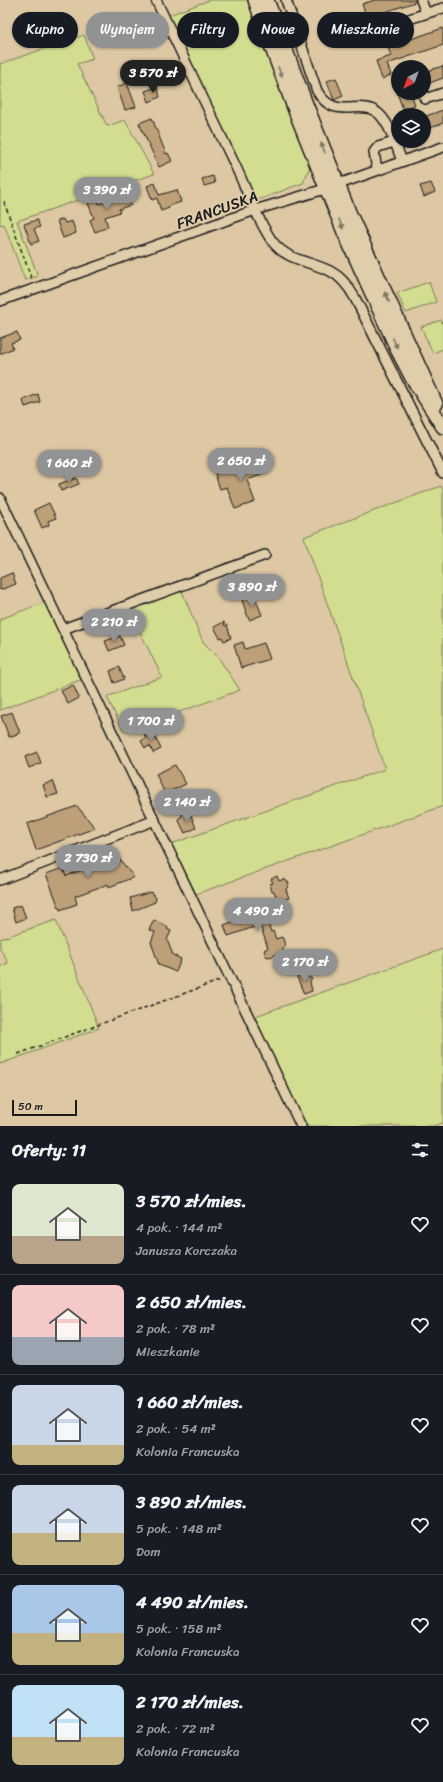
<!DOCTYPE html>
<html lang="pl">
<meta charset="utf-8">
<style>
:root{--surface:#171b24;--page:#242831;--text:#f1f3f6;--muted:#9ea1a6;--line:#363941;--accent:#919294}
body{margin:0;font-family:Sriracha,sans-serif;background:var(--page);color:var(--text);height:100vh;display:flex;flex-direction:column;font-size:15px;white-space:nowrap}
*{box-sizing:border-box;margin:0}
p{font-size:13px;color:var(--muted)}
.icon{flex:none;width:22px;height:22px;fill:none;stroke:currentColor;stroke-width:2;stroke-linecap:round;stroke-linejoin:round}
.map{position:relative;height:1126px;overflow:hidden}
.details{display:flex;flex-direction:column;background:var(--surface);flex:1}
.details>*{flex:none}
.top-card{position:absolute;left:12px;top:12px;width:419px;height:36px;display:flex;gap:8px}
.needle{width:26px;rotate:221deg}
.tools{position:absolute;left:391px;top:60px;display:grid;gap:8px}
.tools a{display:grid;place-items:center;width:40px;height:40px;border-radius:50%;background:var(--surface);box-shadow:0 1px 3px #0004;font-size:20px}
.scale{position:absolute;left:12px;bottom:10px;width:65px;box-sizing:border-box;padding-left:4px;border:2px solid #1c1c1c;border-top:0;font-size:11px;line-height:14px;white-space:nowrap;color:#1c1c1c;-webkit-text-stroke:3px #e0ceab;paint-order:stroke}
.price{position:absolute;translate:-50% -34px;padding:0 9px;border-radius:14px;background:var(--accent);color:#fff;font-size:13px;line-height:26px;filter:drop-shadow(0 1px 2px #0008)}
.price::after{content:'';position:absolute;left:50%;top:24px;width:12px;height:9px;margin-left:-6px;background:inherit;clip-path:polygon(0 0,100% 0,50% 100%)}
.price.on{background:#222;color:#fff}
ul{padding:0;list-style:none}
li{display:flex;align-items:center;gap:12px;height:100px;padding:0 12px}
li+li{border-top:1px solid var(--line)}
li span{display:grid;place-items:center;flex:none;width:112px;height:80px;border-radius:8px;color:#555}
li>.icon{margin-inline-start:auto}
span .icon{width:48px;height:48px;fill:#fffc;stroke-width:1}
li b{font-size:17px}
h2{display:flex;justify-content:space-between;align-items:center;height:48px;padding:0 12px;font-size:17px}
.pill{padding:0 14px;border-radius:18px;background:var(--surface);box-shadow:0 1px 3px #0004;font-size:14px;line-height:36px}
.pill.on{background:var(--accent);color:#fff}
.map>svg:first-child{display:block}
.green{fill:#d2dd90;stroke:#777c56}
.building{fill:#bda078;stroke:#1c1c1c}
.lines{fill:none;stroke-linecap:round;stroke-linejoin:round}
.minor-casing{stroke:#1c1c1c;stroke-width:12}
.highway-casing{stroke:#1c1c1c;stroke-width:16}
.path{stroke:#1c1c1c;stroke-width:1.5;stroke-dasharray:4 3;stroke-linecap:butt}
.minor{stroke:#e0ceab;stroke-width:9}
.highway{stroke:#e0ceab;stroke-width:13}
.oneway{fill:#7e7564}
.labels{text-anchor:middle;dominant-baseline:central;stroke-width:3.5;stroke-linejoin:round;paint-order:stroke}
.street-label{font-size:15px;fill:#1c1c1c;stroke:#e0ceab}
</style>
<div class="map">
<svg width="443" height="1126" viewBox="0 0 443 1126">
<rect width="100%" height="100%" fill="#ddc8a3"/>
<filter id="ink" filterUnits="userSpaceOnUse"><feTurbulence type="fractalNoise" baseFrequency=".025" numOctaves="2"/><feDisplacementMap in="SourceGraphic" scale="8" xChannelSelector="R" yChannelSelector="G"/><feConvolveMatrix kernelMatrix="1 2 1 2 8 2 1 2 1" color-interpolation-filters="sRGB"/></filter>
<g filter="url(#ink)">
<!-- green -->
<path class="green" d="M210 0H249L311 164 303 183 255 201 169 15Z
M84 35 93 59 77 64 107 126 125 120 154 174 17 221 38 276 25 280 4 224 0 225V64Z
M429 282 436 302 406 313 397 293Z
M441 320 443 326V349L433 353 421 327Z
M441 486 443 490V806L196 894 171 844 385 769 304 537Z
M181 589 203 642 218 657 240 690 124 732 107 697 162 677 129 609Z
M46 602 83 679 0 710V619Z
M56 920 99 1028 0 1064V966L8 963 0 948V939Z
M443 949V1123L433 1126H305L253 1017Z"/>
<!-- building -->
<path class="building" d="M375 0H415V2L367 18 362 4Z
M137 23 141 35 129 39 125 27Z
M443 28V45L387 64 391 75 382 79 376 61 391 56 388 47Z
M443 66V78L427 84 424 72Z
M336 78 343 96 334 100 327 81Z
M127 83 136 107 125 110 117 87Z
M157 87 160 97 149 102 145 91Z
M397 93H411L415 105 403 109Z
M443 110V123L430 128 426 116Z
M152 118 166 154 168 153 172 161 159 167 139 123Z
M213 176 215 183 204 186 202 179Z
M155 183 159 195 177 190 181 202 169 206V208L161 211 157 198 152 200 147 186Z
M431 183 435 192 424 197 420 186Z
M127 194 131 205 119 209 120 212 105 217 108 227 95 232 90 220 94 218 88 203 97 199 99 204Z
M63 219 65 223 72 221 76 233 63 238 57 221Z
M37 220 40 227 34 229 39 241 31 244 24 224Z
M17 332 20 340 11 343 13 348 0 354V338Z
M38 394 40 402 25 407 23 400Z
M261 458 267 473 247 480 255 502 235 509 227 487 220 489 215 474Z
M76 478 79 484 61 491 59 484Z
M49 503 56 518 48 521 49 525 42 528 34 510Z
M12 573 16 584 0 590V578Z
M254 595 262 615 249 620 242 600Z
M224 622 225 626 227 625 231 638 224 641 222 637 220 638 214 627Z
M120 636 124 645 109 651 105 641Z
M243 642 245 649 264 643 270 659 241 668 234 645Z
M119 667 124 679 114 683 110 671Z
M73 685 79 698 68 704 61 691Z
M12 712 20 733 9 737 1 716Z
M151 729 161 749 153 753 150 746 145 748 141 741 146 738 144 733Z
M37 752 41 763 29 768 25 757Z
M175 765 186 784 165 794 156 774Z
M53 781 58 794 47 797 43 785Z
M77 806 95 828 36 850 27 824Z
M183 813 187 815 190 813 196 828 185 833 178 819 181 817Z
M112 850 134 877 109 887 108 884 75 896 77 904 60 910 46 874 63 868 66 876 100 863 97 856Z
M277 876 279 881 284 879 289 883 286 890 289 898 278 902 274 891H272L270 884 273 883 271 879Z
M151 892 156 898 155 902 133 911 130 898Z
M21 905 26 918 16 922 12 908Z
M263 910 271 932 273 931 276 939 282 937 285 944 282 953 269 957 266 956 264 950 268 948 260 925 228 936 224 925Z
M154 920 168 927 167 929 171 931 167 940 173 955 181 959 176 972 159 965 151 942 155 932 149 930Z
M307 973 308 977 312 979 310 982 312 991 304 994 297 977Z"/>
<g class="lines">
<!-- minor casing -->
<g class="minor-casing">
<path id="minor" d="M156 0C182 55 209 110 235 165 247 190 256 218 272 241 287 261 310 261 330 271 342 277 349 287 355 298L443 473
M286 0 317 91C336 124 362 95 381 116 392 128 396 147 402 161
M421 0 426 13
M378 29 443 8
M423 93 425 99 443 93
M379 170 376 164 374 152 378 147 394 142
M0 301 255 210 325 189 443 147
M0 498 301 1126
M63 629 265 555
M0 880 155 820"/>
</g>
<!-- highway casing -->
<g class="highway-casing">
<path id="highway" d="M255 0 267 35 296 113 344 232 398 351 412 378 443 427
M267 0 306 104 349 212 436 404"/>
</g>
<!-- path -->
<path class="path" d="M4 202 32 280
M18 1054 221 980"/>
<!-- minor -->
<use href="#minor" class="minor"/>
<!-- highway -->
<use href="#highway" class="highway"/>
</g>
<!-- one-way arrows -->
<defs><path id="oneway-solid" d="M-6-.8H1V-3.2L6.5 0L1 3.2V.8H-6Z"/></defs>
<g class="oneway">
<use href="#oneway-solid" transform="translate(280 72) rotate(69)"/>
<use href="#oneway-solid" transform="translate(323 148) rotate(-113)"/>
<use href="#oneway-solid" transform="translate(341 224) rotate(67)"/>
<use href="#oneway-solid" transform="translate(387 297) rotate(-115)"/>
<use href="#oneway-solid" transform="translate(395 343) rotate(65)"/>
</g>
</g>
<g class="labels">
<!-- street labels -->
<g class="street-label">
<text transform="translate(217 210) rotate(-20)">FRANCUSKA</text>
</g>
</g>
</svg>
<div class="tools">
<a><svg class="needle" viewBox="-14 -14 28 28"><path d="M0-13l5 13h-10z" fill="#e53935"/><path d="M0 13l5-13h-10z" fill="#9ea1a6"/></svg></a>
<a><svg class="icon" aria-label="layers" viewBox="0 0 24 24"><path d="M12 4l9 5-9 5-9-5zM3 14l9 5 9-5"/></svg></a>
</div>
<div class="scale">50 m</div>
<b class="price on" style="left:153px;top:94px">3 570 zł</b>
<b class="price" style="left:107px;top:211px">3 390 zł</b>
<b class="price" style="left:241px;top:482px">2 650 zł</b>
<b class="price" style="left:69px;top:484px">1 660 zł</b>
<b class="price" style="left:252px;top:608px">3 890 zł</b>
<b class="price" style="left:114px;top:643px">2 210 zł</b>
<b class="price" style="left:151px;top:742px">1 700 zł</b>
<b class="price" style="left:187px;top:823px">2 140 zł</b>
<b class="price" style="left:88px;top:879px">2 730 zł</b>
<b class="price" style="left:258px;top:932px">4 490 zł</b>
<b class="price" style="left:305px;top:983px">2 170 zł</b>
<div class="top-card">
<a class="pill">Kupno</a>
<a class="pill on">Wynajem</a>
<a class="pill">Filtry</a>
<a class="pill">Nowe</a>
<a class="pill">Mieszkanie</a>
</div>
</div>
<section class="details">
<h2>Oferty: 11<svg class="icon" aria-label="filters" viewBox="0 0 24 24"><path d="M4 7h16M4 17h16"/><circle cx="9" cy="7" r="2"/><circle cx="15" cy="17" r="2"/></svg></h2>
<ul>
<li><span style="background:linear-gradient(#dfe7d0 65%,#b9a48a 0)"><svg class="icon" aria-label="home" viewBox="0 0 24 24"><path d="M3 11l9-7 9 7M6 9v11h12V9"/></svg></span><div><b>3 570 zł/mies.</b><p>4 pok. · 144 m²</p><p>Janusza Korczaka</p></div><svg class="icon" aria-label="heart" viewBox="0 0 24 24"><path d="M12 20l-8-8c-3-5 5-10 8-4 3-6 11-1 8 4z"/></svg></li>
<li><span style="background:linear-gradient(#f6c9c9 65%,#9aa5b1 0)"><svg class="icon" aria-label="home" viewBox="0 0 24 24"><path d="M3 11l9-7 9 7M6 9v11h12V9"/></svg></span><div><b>2 650 zł/mies.</b><p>2 pok. · 78 m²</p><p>Mieszkanie</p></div><svg class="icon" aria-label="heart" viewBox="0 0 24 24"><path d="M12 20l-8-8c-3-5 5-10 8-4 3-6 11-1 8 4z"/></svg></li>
<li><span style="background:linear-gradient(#c9d6e8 75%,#c2b280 0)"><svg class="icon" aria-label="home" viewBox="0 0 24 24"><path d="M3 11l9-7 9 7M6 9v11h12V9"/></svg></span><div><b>1 660 zł/mies.</b><p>2 pok. · 54 m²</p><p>Kolonia Francuska</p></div><svg class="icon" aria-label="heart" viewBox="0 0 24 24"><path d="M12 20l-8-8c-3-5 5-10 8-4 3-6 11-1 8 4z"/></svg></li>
<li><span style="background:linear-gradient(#c9d6e8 60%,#c2b280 0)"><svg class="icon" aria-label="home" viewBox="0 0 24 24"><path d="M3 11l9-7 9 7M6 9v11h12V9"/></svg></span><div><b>3 890 zł/mies.</b><p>5 pok. · 148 m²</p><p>Dom</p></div><svg class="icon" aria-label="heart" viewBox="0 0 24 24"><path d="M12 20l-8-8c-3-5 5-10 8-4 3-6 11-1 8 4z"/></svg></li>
<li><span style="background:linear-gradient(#a9c7e8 60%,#c2b280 0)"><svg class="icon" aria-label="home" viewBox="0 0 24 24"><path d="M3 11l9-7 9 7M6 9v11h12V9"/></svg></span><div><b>4 490 zł/mies.</b><p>5 pok. · 158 m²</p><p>Kolonia Francuska</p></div><svg class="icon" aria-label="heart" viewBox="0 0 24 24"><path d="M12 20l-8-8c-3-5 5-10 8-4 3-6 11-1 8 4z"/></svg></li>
<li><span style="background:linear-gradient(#bfe0f5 65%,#c2b280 0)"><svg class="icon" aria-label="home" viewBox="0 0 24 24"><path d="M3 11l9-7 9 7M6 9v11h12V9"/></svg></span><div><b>2 170 zł/mies.</b><p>2 pok. · 72 m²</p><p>Kolonia Francuska</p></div><svg class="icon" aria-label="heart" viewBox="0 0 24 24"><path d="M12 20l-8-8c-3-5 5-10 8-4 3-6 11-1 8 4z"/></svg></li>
</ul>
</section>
